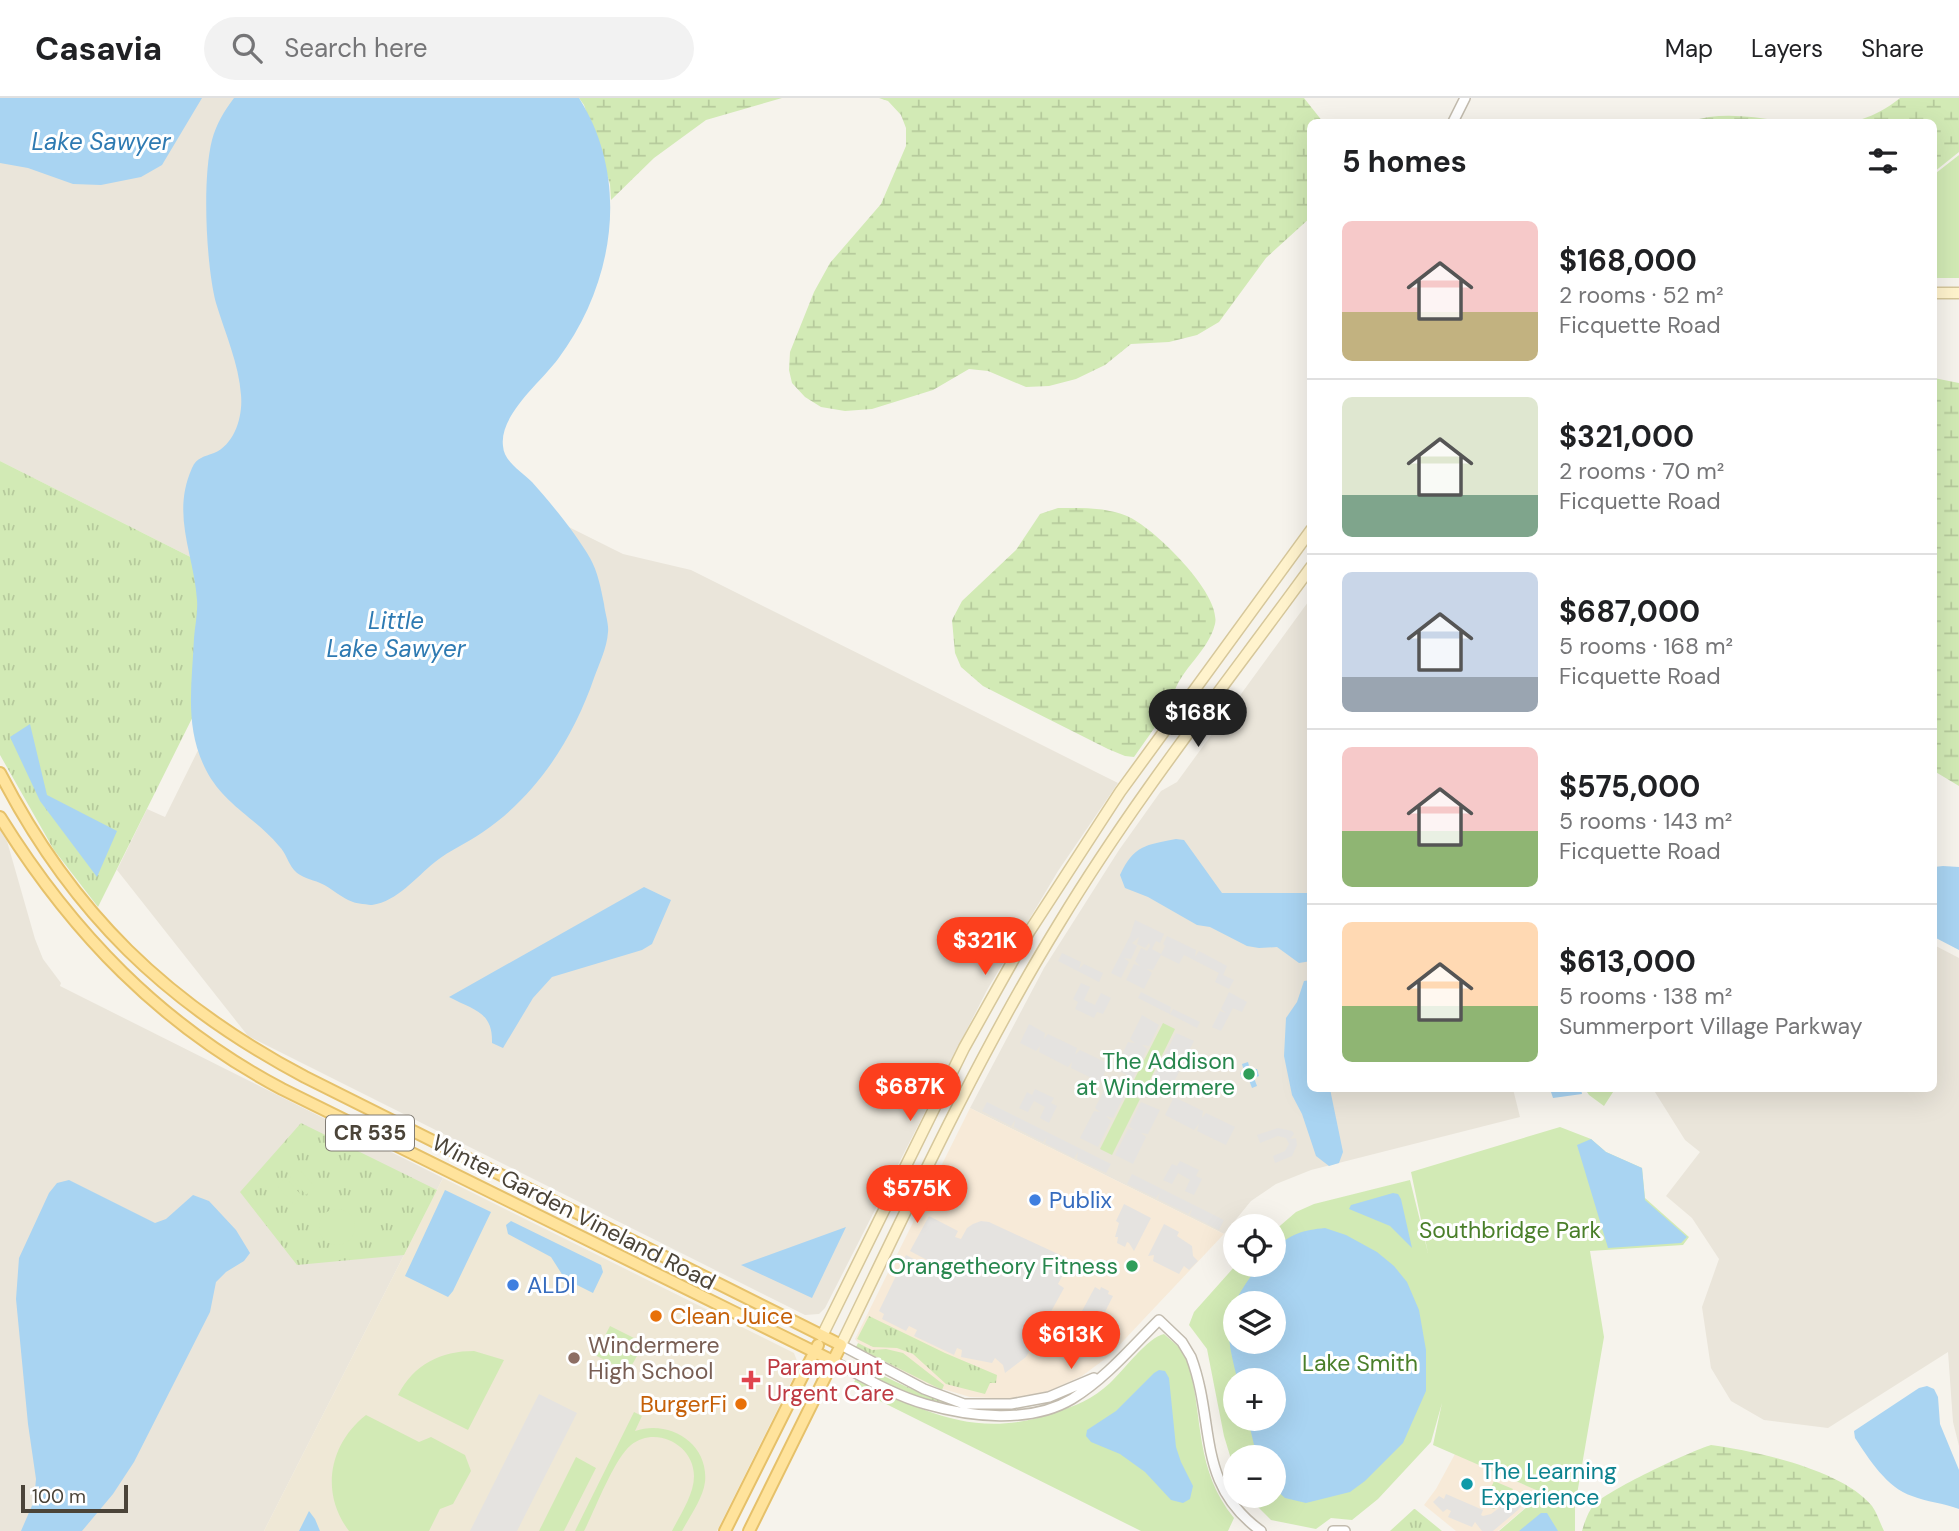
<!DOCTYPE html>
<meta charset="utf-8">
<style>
:root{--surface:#fff;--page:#f2f2f2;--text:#202124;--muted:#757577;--line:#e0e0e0;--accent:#fc3f1d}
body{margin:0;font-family:"DM Sans",sans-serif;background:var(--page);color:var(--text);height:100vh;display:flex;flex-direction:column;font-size:26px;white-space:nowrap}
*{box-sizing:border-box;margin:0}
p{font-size:23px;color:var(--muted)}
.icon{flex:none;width:38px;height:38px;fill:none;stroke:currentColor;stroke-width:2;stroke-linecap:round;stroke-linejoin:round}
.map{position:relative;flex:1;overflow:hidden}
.side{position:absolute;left:1307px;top:21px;width:630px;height:973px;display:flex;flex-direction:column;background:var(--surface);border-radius:10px;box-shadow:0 7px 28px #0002}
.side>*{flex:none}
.buttons{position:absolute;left:1223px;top:1116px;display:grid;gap:14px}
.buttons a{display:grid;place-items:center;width:63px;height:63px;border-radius:50%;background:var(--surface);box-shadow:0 7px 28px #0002;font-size:35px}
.scale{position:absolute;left:21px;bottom:18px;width:107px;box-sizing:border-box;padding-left:7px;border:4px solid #4b4439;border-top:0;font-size:19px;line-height:24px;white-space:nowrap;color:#4b4439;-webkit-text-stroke:5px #fff;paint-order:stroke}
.price{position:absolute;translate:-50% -60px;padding:0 16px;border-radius:24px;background:var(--accent);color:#fff;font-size:23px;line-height:46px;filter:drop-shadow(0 2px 4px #0008)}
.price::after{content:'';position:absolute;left:50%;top:42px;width:21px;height:16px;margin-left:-10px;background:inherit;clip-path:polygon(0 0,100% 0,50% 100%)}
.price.on{background:#222;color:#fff}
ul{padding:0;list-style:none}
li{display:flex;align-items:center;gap:21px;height:175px;padding:0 35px}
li+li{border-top:2px solid var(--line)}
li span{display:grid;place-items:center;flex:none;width:196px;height:140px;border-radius:10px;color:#555}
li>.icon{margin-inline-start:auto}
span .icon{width:84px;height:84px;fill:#fffc;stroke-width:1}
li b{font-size:30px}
h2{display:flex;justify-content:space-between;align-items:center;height:84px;padding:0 35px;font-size:30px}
header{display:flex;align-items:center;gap:42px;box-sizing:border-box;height:98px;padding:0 35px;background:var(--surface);border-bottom:2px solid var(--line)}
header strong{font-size:33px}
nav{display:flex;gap:38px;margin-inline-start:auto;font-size:24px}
.search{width:490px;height:63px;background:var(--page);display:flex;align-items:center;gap:18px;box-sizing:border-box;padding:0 24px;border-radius:38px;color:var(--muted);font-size:26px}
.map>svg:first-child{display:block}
.residential{fill:#eae5da}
.commercial{fill:#f7ead8}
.education{fill:#efe8d6}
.grass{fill:url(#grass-tufts)}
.wetland{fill:url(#wetland-marsh)}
.park{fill:#d2eab5;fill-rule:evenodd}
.parking{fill:#e5e3e0}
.water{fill:#a9d4f2;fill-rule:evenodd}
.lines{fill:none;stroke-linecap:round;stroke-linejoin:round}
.tertiary-casing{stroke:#c2bbae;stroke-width:12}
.secondary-casing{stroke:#d6c79b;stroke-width:13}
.primary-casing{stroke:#e6c16a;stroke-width:14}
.tertiary{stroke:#fff;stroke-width:9}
.secondary{stroke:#fff3cd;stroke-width:10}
.primary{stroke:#ffe39c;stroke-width:10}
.leisure-dot{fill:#2e9e5b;stroke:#fff;stroke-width:2.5}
.shop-dot{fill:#3f7fe0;stroke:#fff;stroke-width:2.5}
.food-dot{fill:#e8710a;stroke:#fff;stroke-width:2.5}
.education-dot{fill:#8d6e63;stroke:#fff;stroke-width:2.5}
.health-dot{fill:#e0444e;stroke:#fff;stroke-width:2.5}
.culture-dot{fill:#0f9aa8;stroke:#fff;stroke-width:2.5}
.labels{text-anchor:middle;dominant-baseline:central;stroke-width:6;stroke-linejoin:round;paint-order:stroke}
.shield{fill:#fff;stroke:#817c74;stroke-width:2}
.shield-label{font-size:21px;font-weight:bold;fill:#4b4439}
.leisure-label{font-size:23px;fill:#27864d;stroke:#fff;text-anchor:end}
.shop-label{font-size:23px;fill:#366cbe;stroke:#fff;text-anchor:start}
.street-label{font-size:23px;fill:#4b4439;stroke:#fff}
.park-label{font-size:23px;fill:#4a7f2a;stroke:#fff}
.food-label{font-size:23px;fill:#c56008;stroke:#fff;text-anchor:start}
.education-label{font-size:23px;fill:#785e54;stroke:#fff;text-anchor:start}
.health-label{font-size:23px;fill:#be3a42;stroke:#fff;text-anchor:start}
.culture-label{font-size:23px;fill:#0d838f;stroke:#fff;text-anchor:start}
.water-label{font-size:24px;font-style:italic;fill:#2e7ab2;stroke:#fff}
</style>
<header>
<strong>Casavia</strong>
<div class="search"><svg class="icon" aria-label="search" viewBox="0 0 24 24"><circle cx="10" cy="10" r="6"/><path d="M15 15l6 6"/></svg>Search here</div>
<nav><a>Map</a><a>Layers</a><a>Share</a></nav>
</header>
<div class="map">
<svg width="1959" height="1433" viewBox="0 0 1959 1433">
<defs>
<pattern id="grass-tufts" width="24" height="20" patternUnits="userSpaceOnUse" patternTransform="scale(1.75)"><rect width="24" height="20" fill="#d2eab5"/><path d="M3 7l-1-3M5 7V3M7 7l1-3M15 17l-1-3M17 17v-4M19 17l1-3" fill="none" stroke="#b6ca9c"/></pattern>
<pattern id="wetland-marsh" width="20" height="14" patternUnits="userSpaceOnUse" patternTransform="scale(1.75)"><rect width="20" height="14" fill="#d2eab5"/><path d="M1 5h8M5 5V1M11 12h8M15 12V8" fill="none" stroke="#b6ca9c"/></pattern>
</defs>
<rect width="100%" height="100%" fill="#f6f3ec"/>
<!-- residential -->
<path class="residential" d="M0 0H502L256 492 0 363Z
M360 325 623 456 691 472 1118 685 1058 773 987 892 825 1210 819 1216 805 1217 248 938 117 772 147 711 165 719Z
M1311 500V990L1513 991 1520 1019 1311 1072 1276 1086 1251 1103 1224 1136 970 1010 1044 870 1119 752 1161 693 1177 684Z
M0 732 7 743 35 841 43 861 61 885 60 888 443 1080 264 1433H0Z
M1934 847 1959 860V1348L1953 1324 1948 1254 1828 1330 1764 1322 1731 1303 1711 1270 1702 1209 1719 1161 1692 1120 1666 1098 1700 1054 1685 1042 1653 991 1934 990Z"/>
<!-- commercial -->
<path class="commercial" d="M970 1010 1224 1136 1109 1258 1082 1278 1049 1293 1016 1301 970 1299 930 1287 867 1255 855 1241Z
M1455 1356 1543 1395 1498 1433H1456L1424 1407 1436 1391Z"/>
<!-- education -->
<path class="education" d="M443 1080 794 1255 799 1268 717 1433H264Z"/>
<!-- grass -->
<path class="grass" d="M0 363 256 492 98 809 54 752 0 657Z
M301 1025 437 1092 404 1157 297 1167 240 1094Z
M869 1218 945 1255 997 1277 996 1285H990L985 1296 946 1286 913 1256 897 1250 873 1249 857 1241Z
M858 1245 872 1252 886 1251 903 1255 944 1287 942 1292 856 1249Z
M851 1262C899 1285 943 1311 997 1311L998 1314 958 1311 913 1299 849 1268 848 1265Z
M1414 1411H1415L1442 1433H1390Z"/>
<!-- wetland -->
<path class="wetland" d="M579 0H782L706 22 654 60 611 102 610 86 584 7Z
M879 0H1304L1323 24H1311V119L1266 160 1219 224 1197 237 1169 244 1131 246 1105 267 1076 281 1049 288 1026 289 988 273 969 271 933 292 872 311 845 313 821 309 805 299 792 285 789 272 790 254 814 194 830 165 881 106 906 48V30L901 17 888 3Z
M1900 0H1959V54L1934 74V24H1689C1759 0 1829 58 1900 0Z
M1934 280 1959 285V688L1934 673Z
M1058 410C1081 410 1105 409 1127 418 1153 429 1222 496 1215 526 1208 556 1174 575 1172 605L1134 659 1125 658 1108 651 983 588 961 569 955 555 952 522 962 503 1016 452 1040 416Z
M1711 1347C1756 1353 1843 1372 1872 1408 1877 1415 1880 1425 1884 1433H1582C1584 1426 1588 1414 1593 1408 1605 1393 1691 1353 1711 1347Z"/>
<!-- park -->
<path class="park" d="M1959 57V180H1934V80L1936 75Z
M1163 925 1175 931 1147 988 1143 986V982L1141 985 1134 982Z
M1585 991H1615L1604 1008 1589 997Z
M1128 995 1140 1001 1112 1057 1100 1051Z
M1560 1029 1591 1041 1606 1054 1642 1070 1645 1100 1689 1139 1683 1147 1590 1153 1604 1239 1575 1408V1433H1499L1543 1395 1433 1347 1442 1305 1431 1344 1378 1401 1352 1422 1331 1420 1316 1431 1271 1422 1247 1398H1274V1360H1236L1235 1374 1224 1338 1207 1251 1189 1227 1194 1214 1236 1167H1274V1133L1296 1114 1314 1106 1410 1082 1428 1155 1411 1074ZM1236 1206H1274V1244H1236ZM1236 1283H1274V1321H1236Z
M298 1070 315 1089 306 1097 289 1077Z
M286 1080 303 1099 294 1107 277 1087Z
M319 1129a18 18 0 1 1 36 0a18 18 0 1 1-36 0Z
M610 1228 642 1244V1249L628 1274 595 1257Z
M1164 1236 1180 1250 1189 1265C1203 1321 1195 1372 1234 1420L1228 1433H1141L852 1289 856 1280C923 1314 977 1342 1054 1315 1075 1308 1093 1301 1110 1285 1123 1273 1148 1239 1164 1236Z
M474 1253 504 1262 468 1332 398 1297C414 1266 441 1253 474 1253Z
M634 1314 642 1318 635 1333C669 1321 709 1345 705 1384 703 1400 690 1418 682 1433H672C680 1417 694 1397 694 1378 694 1347 656 1327 631 1347 614 1361 595 1412 584 1433H575Z
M366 1317 419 1344 431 1339 465 1357 471 1373 453 1406 440 1411 429 1433H349C320 1395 329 1346 366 1317Z
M576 1359 596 1370 564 1433H539Z
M1494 1383 1513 1391 1506 1402 1494 1411 1483 1407Z"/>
<!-- parking -->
<path class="parking" d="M1135 822 1164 836 1160 845 1156 843 1152 851 1161 856 1165 848 1163 846 1167 838 1196 852 1195 859 1199 853 1227 868 1223 877 1234 882 1229 891 1215 884 1219 875 1184 857 1179 866 1161 857 1153 872 1147 871 1152 875 1144 891 1126 882 1134 866 1140 868 1135 863 1141 850 1147 853 1150 848 1149 845 1145 850 1137 846 1139 839 1132 845 1137 848 1131 861 1124 860 1129 864 1121 880 1111 875 1130 838Z
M1062 855 1081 864 1079 871 1084 866 1103 875 1099 884 1058 863Z
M1081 885 1090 889 1084 902 1095 907 1101 895 1111 900 1103 916 1097 914 1094 920 1075 911 1078 904 1073 901Z
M1141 894 1171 909 1170 916 1173 911 1200 924 1197 930 1138 900Z
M1229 894 1247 904 1242 914 1233 910 1221 933 1212 929 1220 913 1226 915 1221 911Z
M1142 917 1159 927 1149 948 1142 947 1147 951 1133 980 1115 971 1128 944 1135 945 1130 941Z
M1029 926 1045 935 1044 941 1048 936 1077 950 1075 957 1080 952 1109 966 1100 984 1071 970 1072 964 1068 969 1039 954 1040 948 1036 953 1020 945Z
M1176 935 1194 943 1182 967 1176 966 1181 970 1167 997 1149 988 1164 959 1170 961 1165 956Z
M1107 986 1125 996 1113 1020 1106 1018 1111 1023 1098 1049 1080 1040 1094 1013 1100 1014 1095 1010Z
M1035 991 1054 1000 1051 1005 1057 1008 1049 1025 1040 1020 1045 1009 1034 1003 1028 1014 1019 1010 1027 994 1032 997Z
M1174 999 1203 1013 1202 1020 1206 1015 1235 1029 1226 1047 1197 1033 1199 1026 1194 1032 1165 1017Z
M987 1004 1111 1066 1106 1075 1077 1061 1078 1054 1074 1060 1045 1045 1047 1039 1043 1044 1014 1029 1015 1022 1011 1028 982 1013Z
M1141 1004 1160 1012 1148 1036 1141 1035 1146 1039 1133 1066 1115 1057 1128 1031 1134 1032 1129 1028Z
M1278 1030 1292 1033 1294 1036 1290 1041 1296 1040 1297 1047 1292 1058 1275 1065 1273 1058 1285 1053 1289 1046 1286 1040 1278 1038 1260 1045 1257 1037Z
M1180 1063 1199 1072 1196 1078 1202 1081 1194 1097 1185 1093 1190 1082 1178 1075 1172 1086 1163 1082 1172 1066 1177 1068Z
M1132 1076 1224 1122 1219 1132 1190 1117 1192 1111 1188 1116 1158 1101 1160 1095 1156 1100 1127 1086Z
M1124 1106 1151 1120 1134 1153 1129 1145 1127 1144 1125 1149 1117 1145 1118 1139H1115L1119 1125 1116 1123Z
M929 1118 958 1133 955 1139 961 1141 967 1130 973 1126 981 1123 989 1124 1084 1168 1080 1175 1066 1171 1058 1186 1064 1190 1026 1259 1005 1275 1003 1267 995 1260 992 1265 961 1259 962 1252 957 1250 954 1257 914 1238 917 1232 909 1228 906 1233 882 1221 884 1216 879 1213 906 1157 939 1174 937 1178 940 1181 947 1170 945 1165 942 1170 910 1153Z
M1164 1126 1179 1134 1177 1138 1192 1148 1193 1158 1198 1163 1189 1172 1184 1168 1179 1176 1153 1163 1154 1157 1148 1158Z
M1095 1189 1100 1192 1101 1189 1109 1193 1108 1196 1113 1198 1098 1228 1092 1227 1097 1234 1100 1229 1110 1235 1107 1241 1114 1245 1100 1259 1089 1249 1090 1241 1086 1245 1065 1234 1073 1220 1082 1225 1077 1221 1080 1214 1087 1216 1082 1213Z
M539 1296 577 1315 517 1433H470Z
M1514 1392 1527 1396 1524 1404 1518 1412 1493 1433H1482L1475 1424 1472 1429 1448 1419 1451 1413 1447 1411 1443 1414 1433 1404 1439 1398 1444 1401 1446 1396 1483 1412 1481 1417 1483 1418 1491 1416 1503 1407Z"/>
<!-- water -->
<path class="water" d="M0 0H202L162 67 141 79 101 87 73 86 28 70 0 65Z
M234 0H579C631 82 614 186 558 261 541 284 499 317 503 348 504 364 521 373 532 384 550 404 577 437 590 460 598 474 601 491 604 506 605 515 609 526 608 534 607 550 599 566 594 580 573 641 537 697 483 734 467 745 450 752 435 764 415 780 398 803 372 807 370 807 355 805 353 804 341 800 332 790 320 785 311 781 301 780 294 772 288 765 286 755 279 748 256 720 224 707 206 672 184 629 192 587 194 540 195 527 198 515 197 502 194 456 171 417 192 370 197 359 204 359 214 355 235 346 243 318 241 297 239 266 225 235 216 205 206 167 202 81 212 42 216 27 224 13 234 0Z
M30 626 47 697 117 733 97 779 40 703 10 639Z
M1176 741 1184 742 1222 795H1311V863L1299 865 1277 849 1259 850 1247 848 1210 829 1197 827 1148 799 1125 790 1120 777C1134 747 1146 747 1176 741Z
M1943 768 1959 769V852L1934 839V769Z
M644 789 671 802 652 846 642 852 552 879 533 900 503 950 492 945C493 913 473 912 449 899Z
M1311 882V990L1330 991 1343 1054 1339 1065 1329 1068 1316 1058 1302 1016 1292 997 1284 958 1286 920 1297 904 1304 883Z
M1248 964 1250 971H1257L1259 978 1254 980 1257 988 1252 990 1249 982 1242 981 1240 975 1244 973 1242 966Z
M1550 991H1581L1582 996 1553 1000Z
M1591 1041 1606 1054 1642 1070 1645 1102 1687 1139 1681 1145 1608 1150 1577 1047Z
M69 1082 155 1125 166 1121 193 1097 209 1103 236 1132 250 1155 244 1163 226 1174 216 1184 210 1214 134 1364 113 1396 82 1433H21L34 1403 36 1381 28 1326 16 1201 19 1160 49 1095 57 1085Z
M445 1092 491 1114 453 1193 448 1199 405 1178Z
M1393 1095 1398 1096 1401 1101 1412 1150 1390 1128 1349 1111 1351 1107Z
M511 1123 601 1167 603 1174 593 1195 565 1181 551 1159 508 1136 506 1127Z
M846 1129 812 1200 741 1167Z
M1325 1130 1346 1137 1377 1154 1394 1168 1407 1184 1419 1212 1426 1252V1293L1403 1345 1365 1383 1350 1394 1306 1405 1285 1400 1274 1390V1360H1257L1248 1321H1274V1283H1238C1223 1227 1224 1214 1259 1167H1274V1152C1289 1136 1304 1132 1325 1130ZM1236 1206H1274V1244H1236Z
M1159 1272 1165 1273 1169 1280 1176 1349 1181 1364 1193 1388 1190 1401 1183 1405 1171 1402 1145 1374 1120 1356 1091 1344 1086 1338 1087 1332 1116 1313 1154 1275Z
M1927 1288 1934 1291 1938 1299 1940 1326 1959 1372V1411C1943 1405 1927 1404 1912 1398 1887 1390 1869 1361 1855 1340L1854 1333 1919 1290Z
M309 1413 315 1421 320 1433H299Z
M1541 1415H1547L1558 1433H1519Z"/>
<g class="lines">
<!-- tertiary casing -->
<g class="tertiary-casing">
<path id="tertiary" d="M1453 24 1465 0
M841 1247 924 1291 964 1306H1011L1049 1299 1094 1280
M833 1263C862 1278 893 1297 925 1306 970 1319 1030 1326 1072 1301 1105 1281 1132 1249 1159 1222L1182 1244 1191 1259C1216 1326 1195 1385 1261 1433
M1333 1433H1345"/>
</g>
<!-- secondary casing -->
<g class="secondary-casing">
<path id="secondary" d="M1934 195H1959
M822 1238 964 950 1029 834 1120 694 1311 432
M841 1247C910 1105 977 959 1060 824 1135 700 1226 586 1311 469"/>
</g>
<!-- primary casing -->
<g class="primary-casing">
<path id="primary" d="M0 675C72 815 167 906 305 979L841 1247 749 1433
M0 719C72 835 161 927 282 991L833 1263
M725 1433 818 1247"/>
</g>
<!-- tertiary -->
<use href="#tertiary" class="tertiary"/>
<!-- secondary -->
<use href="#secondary" class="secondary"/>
<!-- primary -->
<use href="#primary" class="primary"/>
</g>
<!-- markers -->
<g class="leisure-dot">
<circle cx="1249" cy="976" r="7"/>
<circle cx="1132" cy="1168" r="7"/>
</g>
<g class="shop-dot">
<circle cx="1035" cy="1102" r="7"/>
<circle cx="513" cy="1187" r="7"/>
</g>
<g class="food-dot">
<circle cx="656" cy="1218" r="7"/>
<circle cx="741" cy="1306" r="7"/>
</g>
<circle class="education-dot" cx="574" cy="1260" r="7"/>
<path class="health-dot" d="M747.5 1271.5h7v7h7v7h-7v7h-7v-7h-7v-7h7z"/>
<circle class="culture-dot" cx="1467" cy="1386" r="7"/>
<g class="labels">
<!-- shield labels -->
<rect class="shield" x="326" y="1017.5" width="88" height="35" rx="5"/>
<g class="shield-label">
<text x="370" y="1035">CR 535</text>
</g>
<!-- leisure labels -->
<g class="leisure-label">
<text x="1235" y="963">The Addison<tspan x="1235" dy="26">at Windermere</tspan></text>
<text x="1118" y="1168">Orangetheory Fitness</text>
</g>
<!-- shop labels -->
<g class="shop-label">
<text x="1049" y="1102">Publix</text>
<text x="527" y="1187">ALDI</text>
</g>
<!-- street labels -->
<g class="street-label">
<text transform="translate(574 1114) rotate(27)">Winter Garden Vineland Road</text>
</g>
<!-- park labels -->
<g class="park-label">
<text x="1510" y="1132">Southbridge Park</text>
<text x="1360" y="1265">Lake Smith</text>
</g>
<!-- food labels -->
<g class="food-label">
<text x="670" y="1218">Clean Juice</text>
<text x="727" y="1306" text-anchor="end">BurgerFi</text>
</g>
<!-- education labels -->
<g class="education-label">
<text x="588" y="1247">Windermere<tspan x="588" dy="26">High School</tspan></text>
</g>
<!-- health labels -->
<g class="health-label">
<text x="767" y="1269">Paramount<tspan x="767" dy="26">Urgent Care</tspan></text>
</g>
<!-- culture labels -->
<g class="culture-label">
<text x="1481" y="1373">The Learning<tspan x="1481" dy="26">Experience</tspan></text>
</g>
<!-- water labels -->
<g class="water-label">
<text x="101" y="43">Lake Sawyer</text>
<text x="396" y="522">Little<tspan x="396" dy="28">Lake Sawyer</tspan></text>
</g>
</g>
</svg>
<div class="buttons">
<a><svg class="icon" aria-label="locate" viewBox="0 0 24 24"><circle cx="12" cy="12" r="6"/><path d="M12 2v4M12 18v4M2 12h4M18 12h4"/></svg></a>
<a><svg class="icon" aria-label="layers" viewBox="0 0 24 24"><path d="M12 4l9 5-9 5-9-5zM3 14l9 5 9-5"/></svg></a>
<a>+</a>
<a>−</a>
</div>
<div class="scale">100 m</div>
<b class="price on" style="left:1198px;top:651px">$168K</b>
<b class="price" style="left:985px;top:879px">$321K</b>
<b class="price" style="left:910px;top:1025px">$687K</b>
<b class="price" style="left:917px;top:1127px">$575K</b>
<b class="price" style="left:1071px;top:1273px">$613K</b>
<section class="side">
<h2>5 homes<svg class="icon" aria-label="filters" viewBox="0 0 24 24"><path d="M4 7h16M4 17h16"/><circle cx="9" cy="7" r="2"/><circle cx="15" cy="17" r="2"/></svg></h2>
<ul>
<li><span style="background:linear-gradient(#f6c9c9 65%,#c2b280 0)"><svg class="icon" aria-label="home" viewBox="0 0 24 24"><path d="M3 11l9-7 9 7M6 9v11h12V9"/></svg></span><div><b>$168,000</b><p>2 rooms · 52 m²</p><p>Ficquette Road</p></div></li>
<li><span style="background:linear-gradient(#dfe7d0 70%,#7fa58c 0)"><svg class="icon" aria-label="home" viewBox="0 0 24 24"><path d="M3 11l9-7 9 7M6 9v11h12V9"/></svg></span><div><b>$321,000</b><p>2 rooms · 70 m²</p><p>Ficquette Road</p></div></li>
<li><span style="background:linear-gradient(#c9d6e8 75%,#9aa5b1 0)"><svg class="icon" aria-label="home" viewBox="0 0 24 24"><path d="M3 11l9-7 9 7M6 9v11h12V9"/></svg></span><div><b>$687,000</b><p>5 rooms · 168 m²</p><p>Ficquette Road</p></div></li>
<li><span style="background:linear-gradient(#f6c9c9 60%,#8fb573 0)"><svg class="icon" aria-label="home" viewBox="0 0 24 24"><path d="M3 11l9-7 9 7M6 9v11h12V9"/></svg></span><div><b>$575,000</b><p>5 rooms · 143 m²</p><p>Ficquette Road</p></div></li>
<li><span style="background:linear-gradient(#ffd9b3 60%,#8fb573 0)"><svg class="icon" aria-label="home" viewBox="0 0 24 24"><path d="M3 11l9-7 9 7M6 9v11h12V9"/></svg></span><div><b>$613,000</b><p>5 rooms · 138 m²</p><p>Summerport Village Parkway</p></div></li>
</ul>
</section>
</div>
